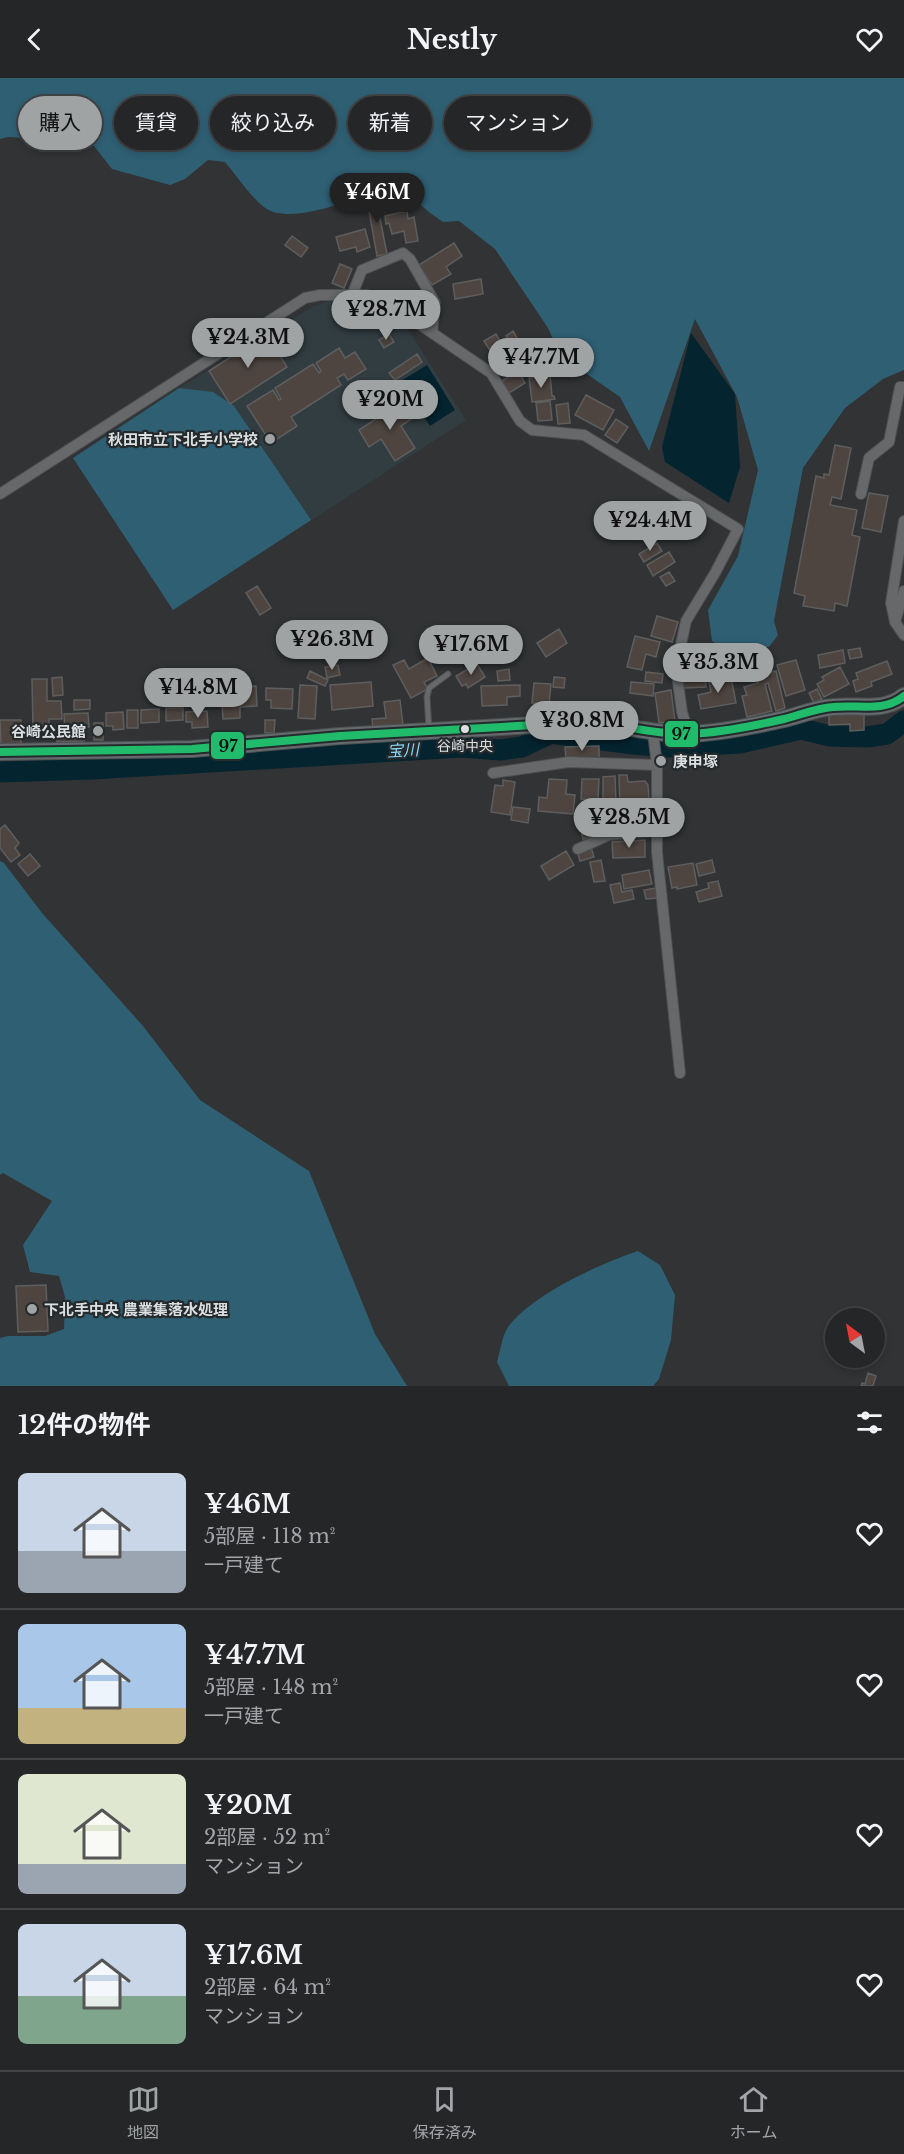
<!DOCTYPE html>
<html lang="ja">
<meta charset="utf-8">
<style>
:root{--surface:#252628;--page:#313234;--text:#f1f3f6;--muted:#a3a5a8;--line:#424345;--accent:#a0a3a4}
body{margin:0;font-family:"Libre Baskerville","Noto Sans JP",serif;background:var(--page);color:var(--text);height:100vh;display:flex;flex-direction:column;font-size:22px;white-space:nowrap}
*{box-sizing:border-box;margin:0}
p{font-size:20px;color:var(--muted)}
.icon{flex:none;width:33px;height:33px;fill:none;stroke:currentColor;stroke-width:2;stroke-linecap:round;stroke-linejoin:round}
.map{position:relative;height:1308px;overflow:hidden}
.details{display:flex;flex-direction:column;background:var(--surface);flex:1}
.details>*{flex:none}
.banner{position:absolute;left:18px;top:18px;width:600px;height:54px;display:flex;gap:12px}
.needle{width:39px;rotate:328deg}
.buttons{position:absolute;left:825px;top:1230px;display:grid;gap:12px}
.buttons a{display:grid;place-items:center;width:60px;height:60px;border-radius:50%;background:var(--surface);box-shadow:0 3px 9px #0003,0 0 0 2px var(--line);font-size:30px}
.price{position:absolute;translate:-50% -51px;padding:0 14px;border-radius:21px;background:var(--accent);color:#111;font-size:20px;line-height:39px;filter:drop-shadow(0 2px 3px #0008)}
.price::after{content:'';position:absolute;left:50%;top:36px;width:18px;height:14px;margin-left:-9px;background:inherit;clip-path:polygon(0 0,100% 0,50% 100%)}
.price.current{background:#222;color:#fff}
ul{padding:0;list-style:none}
li{display:flex;align-items:center;gap:18px;height:150px;padding:0 18px}
li+li{border-top:2px solid var(--line)}
li span{display:grid;place-items:center;flex:none;width:168px;height:120px;border-radius:9px;color:#555}
li>.icon{margin-inline-start:auto}
span .icon{width:72px;height:72px;fill:#fffc;stroke-width:1}
li b{font-size:26px}
h2{display:flex;justify-content:space-between;align-items:center;height:72px;padding:0 18px;font-size:26px}
.chip{padding:0 21px;border-radius:27px;background:var(--surface);box-shadow:0 3px 9px #0003,0 0 0 2px var(--line);font-size:21px;line-height:54px}
.chip.current{background:var(--accent);color:#111}
header{display:flex;justify-content:space-between;align-items:center;height:78px;padding:0 18px;background:var(--surface);font-size:27px;font-weight:800}
.tab-bar{display:flex;justify-content:space-around;align-items:center;height:84px;border-top:2px solid var(--line);background:var(--surface);font-size:16px;color:var(--muted)}
.tab-bar a{display:grid;justify-items:center;gap:3px}
.tab-bar .current{color:var(--accent)}
.map>svg:first-child{display:block}
.built{fill:#323d42}
.green{fill:#2f5f73}
.water{fill:#042430}
.lines{fill:none;stroke-linecap:round;stroke-linejoin:round}
.river{stroke:#042430;stroke-width:21}
.building{fill:#4e4540;stroke:#5e5e5e;stroke-width:1.5}
.lane-casing{stroke:#4c4f50;stroke-width:7}
.street-casing{stroke:#4c4f50;stroke-width:12}
.secondary-casing{stroke:#4c4f50;stroke-width:18}
.lane{stroke:#666869;stroke-width:5}
.street{stroke:#666869;stroke-width:10}
.secondary{stroke:#646a6d;stroke-width:16}
.bus-1-casing{stroke:#252a2d;stroke-width:12}
.bus-1{stroke:#20bc6c;stroke-width:8}
.poi-dot{fill:#a0a3a4;stroke:#252a2d;stroke-width:2}
.bus-dot{fill:#dcdfe0;stroke:#252a2d;stroke-width:2}
.labels{text-anchor:middle;dominant-baseline:central;stroke-width:4.5;stroke-linejoin:round;paint-order:stroke}
.bus-label{font-size:14px;fill:#dcdfe0;stroke:#252a2d}
.poi-label{font-size:15px;font-weight:bold;fill:#dcdfe0;stroke:#252a2d;text-anchor:end}
.water-label{font-size:16px;font-style:italic;fill:#8ad6f8;stroke:#252a2d}
.line-badge{stroke:#252a2d;stroke-width:2}
.pale-badge-label{font-size:16px;text-anchor:middle;font-weight:bold;fill:#111}
</style>
<header><svg class="icon" aria-label="back" viewBox="0 0 24 24"><path d="M15 5l-7 7 7 7"/></svg>Nestly<svg class="icon" aria-label="heart" viewBox="0 0 24 24"><path d="M12 20l-8-8c-3-5 5-10 8-4 3-6 11-1 8 4z"/></svg></header>
<div class="map">
<svg width="904" height="1308" viewBox="0 0 904 1308">
<rect width="100%" height="100%" fill="#313335"/>
<!-- built -->
<path class="built" d="M370 222 402 242 466 342 173 532 73 380 179 310 312 229 328 223Z"/>
<!-- green -->
<path class="green" d="M0 0H904V292L883 301 845 330 803 390 774 543 778 557 769 569 724 571 712 563 708 532 738 478 758 392 737 319 695 241 649 373 620 319 561 278 548 250 495 171 459 143 443 144 430 135 397 106C367 115 291 151 264 129 249 117 237 98 225 84L208 82 185 101 170 107 112 91 91 64 8 59 0 61Z
M179 310 213 314 234 328 311 442 173 532 73 380Z
M0 783 4 785 42 835 143 948 200 1022 309 1093 375 1256 407 1308H0V1260L8 1258H45L64 1251 65 1219 59 1198 30 1194 23 1167 52 1123 3 1095 0 1097Z
M638 1173 660 1187 675 1217 671 1262 659 1301 653 1308H509L497 1284C500 1274 502 1258 508 1249 533 1216 599 1186 638 1173Z"/>
<!-- water -->
<path class="water" d="M691 255 735 316 740 389 729 425 665 384 662 369Z
M427 287 455 332 430 348 401 303Z"/>
<g class="lines">
<!-- river -->
<path class="river" d="M0 694 92 691 462 669 500 672 522 669 551 655 633 666 669 669 740 665 801 651 830 658 867 659 887 656 904 643"/>
</g>
<!-- building -->
<path class="building" d="M382 119 385 134 379 135 387 176 377 178 367 122Z
M407 133 408 141 414 139 418 163 406 165 404 153 392 156 389 145 386 146 385 138Z
M365 151 370 169 357 174 356 169 340 173 336 159Z
M292 158 308 170 301 179 285 167Z
M454 165 462 178 446 189 451 196 432 207 419 187Z
M340 186 352 191 344 210 332 205Z
M481 201 483 216 455 221 453 206Z
M513 253 524 272 508 283 506 280 498 285 484 263 496 256 501 265 508 261 506 258Z
M266 256 287 289 230 326 209 293Z
M389 256 394 264 384 270 379 262Z
M538 264 541 277 546 276 548 286 534 289 529 266Z
M339 270 345 280 355 274 366 291 348 302 344 296 337 300 341 307 291 339 297 348 271 365 247 328 273 312 279 322 281 321 275 310 313 286 319 295 321 293 316 285Z
M417 276 422 284 395 302 389 295Z
M518 293 525 305 509 315 502 303Z
M550 297 552 318H554L555 321 532 324 529 300Z
M586 317 614 332 603 352 575 337Z
M550 323 552 342 538 343 536 325Z
M403 324 413 340 401 348 415 370 395 383 381 361 369 369 359 352 376 341 374 338 383 333 384 335Z
M568 325 570 345 558 346 556 327Z
M616 341 628 349 617 365 605 357Z
M835 367 851 370 841 421 832 419 830 427 857 432 852 457 860 459 847 528 835 525 834 533 803 528 805 518 794 515 816 398 824 400V396L829 397Z
M869 415 888 418 881 454 862 450Z
M657 465 662 473 644 484 639 476Z
M669 474 675 484 653 498 647 487Z
M669 494 675 503 666 508 660 499Z
M257 508 271 530 260 537 246 515Z
M657 538 678 544 672 564 651 558Z
M559 551 567 565 546 579 537 565Z
M635 558 660 564 656 579 646 576 642 592 627 589Z
M860 570 862 579 850 581 848 572Z
M843 572 845 585 820 590 818 577Z
M428 580 437 598 424 604 428 611 411 620 393 587 404 582 409 591Z
M796 582 805 612 786 618 777 587Z
M887 583 892 596 871 604 872 608 856 614 853 603 858 601 856 595Z
M477 586 485 599 468 610 466 606 462 608 456 598Z
M338 587 340 597 327 600 325 589Z
M840 589 849 606 824 619 817 606 824 602 822 599Z
M509 591 510 602 498 603 497 593Z
M310 593 328 602 325 608 307 600Z
M776 593 785 630 776 633 768 605 765 606 772 633 747 639 742 618 747 617 744 609 758 605 756 598Z
M646 594 663 596 662 605 645 603Z
M705 596 706 609 683 610 682 597Z
M62 599 63 617 53 618 52 600Z
M554 599 565 600 564 610 553 609Z
M731 599 736 625 701 631 698 617 711 614 709 604Z
M32 601H47V623H61L62 641H49V650H33Z
M371 604 373 628 332 632 330 607Z
M631 604 654 606 653 618 630 615Z
M534 605 551 606 549 626 532 625Z
M300 607 317 608 315 641 298 640Z
M520 607V618L507 619V627L482 628 481 608Z
M256 608 257 628 240 629V640L223 641 221 610Z
M266 610 293 611 292 631 271 630V622H266Z
M817 611 822 621 814 625 809 615Z
M671 612 675 643 659 645 655 615Z
M74 622H90V631L74 632Z
M400 622 403 647 373 650 372 641 386 640 384 624Z
M166 630H183V642L166 643Z
M159 631V644L141 645V632Z
M127 632H138V650H127Z
M207 633 208 649 192 650V644H186V634Z
M123 634 124 651 113 652V648H106V635Z
M864 634V652L850 653V646L829 647V635Z
M88 635 89 649 84 650V663L57 664V652H65L64 636Z
M0 642H21V666H1Z
M265 642H275L274 655H265Z
M94 645H103V662H94Z
M599 668V680L566 681 565 669Z
M619 697H627L628 704 645 703 648 707 649 722 634 723 635 729H620Z
M615 698 616 725H603V699Z
M549 701 567 702 566 716 575 717 573 736 538 733 539 719 547 720Z
M582 701H599L598 722 581 721Z
M503 702 515 704 510 737 491 734 495 707 503 708Z
M513 729 530 731 528 745 511 742Z
M618 729 621 751 610 752 607 731Z
M648 735 650 748 626 751 625 744 635 742V737Z
M602 737 606 755 583 761 579 743Z
M5 747 19 765 15 770 20 777 11 784 0 770V751Z
M645 762V779L613 780 612 764Z
M591 769 594 779 580 783 577 773Z
M566 773 574 787 549 802 541 788Z
M30 776 40 788 28 798 18 786Z
M601 782 605 803 594 804 590 784Z
M712 782 715 794 699 798 696 786Z
M693 785 697 807 677 811V809L672 810 668 789Z
M649 792 652 806 624 811 622 797Z
M718 803 722 818 699 824 696 814 709 810 708 805Z
M620 805 622 814 632 812 634 821 614 825 610 807Z
M656 810 658 820 646 821 644 812Z
M46 1207 48 1253 18 1254 16 1208Z
M868 1295 876 1298 873 1308H861L862 1305 865 1306Z"/>
<g class="lines">
<!-- lane casing -->
<g class="lane-casing">
<path id="lane" d="M429 651 427 619 429 610 448 596"/>
</g>
<!-- street casing -->
<g class="street-casing">
<path id="street" d="M352 217 362 192 403 175 410 181 435 225 432 255
M0 416 305 220 320 217H367L400 233 491 295 520 343 532 352 584 357 738 451 715 495 686 543 676 590 682 634 689 656
M861 416 869 380 889 364 900 309H904
M904 443 891 525 895 544 904 557
M895 544 904 513
M653 655 657 687V774L680 995
M493 695 569 684 657 687
M578 771 609 757 657 753"/>
</g>
<!-- secondary casing -->
<g class="secondary-casing">
<path id="secondary" d="M0 674 192 671 340 658 588 644C622 646 654 657 688 656 720 655 753 648 784 641 800 637 817 630 833 629 858 626 883 635 904 618"/>
</g>
<!-- lane -->
<use href="#lane" class="lane"/>
<!-- street -->
<use href="#street" class="street"/>
<!-- secondary -->
<use href="#secondary" class="secondary"/>
<!-- bus-1 casing -->
<g class="bus-1-casing">
<path id="bus-1" d="M0 674 192 671 340 658 588 644C622 646 654 657 688 656 720 655 753 648 784 641 800 637 817 630 833 629 858 626 883 635 904 618"/>
</g>
<!-- bus-1 -->
<use href="#bus-1" class="bus-1"/>
</g>
<!-- markers -->
<g class="poi-dot">
<circle cx="270" cy="361" r="6"/>
<circle cx="98" cy="653" r="6"/>
<circle cx="661" cy="683" r="6"/>
<circle cx="32" cy="1231" r="6"/>
</g>
<circle class="bus-dot" cx="465" cy="651" r="5"/>
<g class="labels">
<!-- bus labels -->
<g class="bus-label">
<text x="465" y="668">谷崎中央</text>
</g>
<!-- poi labels -->
<g class="poi-label">
<text x="258" y="361">秋田市立下北手小学校</text>
<text x="86" y="653">谷崎公民館</text>
<text x="673" y="683" text-anchor="start">庚申塚</text>
<text x="44" y="1231" text-anchor="start">下北手中央 農業集落水処理</text>
</g>
<!-- water labels -->
<g class="water-label">
<text transform="translate(403 672) rotate(-3)">宝川</text>
</g>
</g>
<g class="line-badge">
<rect x="664" y="642" width="35" height="28" rx="6" fill="#20bc6c"/>
<rect x="210" y="653" width="35" height="29" rx="6" fill="#20bc6c"/>
</g>
<g class="pale-badge-label">
<text x="681" y="662">97</text>
<text x="228" y="674">97</text>
</g>
</svg>
<div class="buttons">
<a><svg class="needle" viewBox="-14 -14 28 28"><path d="M0-13l5 13h-10z" fill="#e53935"/><path d="M0 13l5-13h-10z" fill="#a3a5a8"/></svg></a>
</div>
<b class="price current" style="left:377px;top:146px">¥46M</b>
<b class="price" style="left:386px;top:263px">¥28.7M</b>
<b class="price" style="left:248px;top:291px">¥24.3M</b>
<b class="price" style="left:541px;top:311px">¥47.7M</b>
<b class="price" style="left:390px;top:353px">¥20M</b>
<b class="price" style="left:650px;top:474px">¥24.4M</b>
<b class="price" style="left:332px;top:593px">¥26.3M</b>
<b class="price" style="left:471px;top:598px">¥17.6M</b>
<b class="price" style="left:718px;top:616px">¥35.3M</b>
<b class="price" style="left:198px;top:641px">¥14.8M</b>
<b class="price" style="left:582px;top:674px">¥30.8M</b>
<b class="price" style="left:629px;top:771px">¥28.5M</b>
<div class="banner">
<a class="chip current">購入</a>
<a class="chip">賃貸</a>
<a class="chip">絞り込み</a>
<a class="chip">新着</a>
<a class="chip">マンション</a>
</div>
</div>
<section class="details">
<h2>12件の物件<svg class="icon" aria-label="filters" viewBox="0 0 24 24"><path d="M4 7h16M4 17h16"/><circle cx="9" cy="7" r="2"/><circle cx="15" cy="17" r="2"/></svg></h2>
<ul>
<li><span style="background:linear-gradient(#c9d6e8 65%,#9aa5b1 0)"><svg class="icon" aria-label="home" viewBox="0 0 24 24"><path d="M3 11l9-7 9 7M6 9v11h12V9"/></svg></span><div><b>¥46M</b><p>5部屋 · 118 m²</p><p>一戸建て</p></div><svg class="icon" aria-label="heart" viewBox="0 0 24 24"><path d="M12 20l-8-8c-3-5 5-10 8-4 3-6 11-1 8 4z"/></svg></li>
<li><span style="background:linear-gradient(#a9c7e8 70%,#c2b280 0)"><svg class="icon" aria-label="home" viewBox="0 0 24 24"><path d="M3 11l9-7 9 7M6 9v11h12V9"/></svg></span><div><b>¥47.7M</b><p>5部屋 · 148 m²</p><p>一戸建て</p></div><svg class="icon" aria-label="heart" viewBox="0 0 24 24"><path d="M12 20l-8-8c-3-5 5-10 8-4 3-6 11-1 8 4z"/></svg></li>
<li><span style="background:linear-gradient(#dfe7d0 75%,#9aa5b1 0)"><svg class="icon" aria-label="home" viewBox="0 0 24 24"><path d="M3 11l9-7 9 7M6 9v11h12V9"/></svg></span><div><b>¥20M</b><p>2部屋 · 52 m²</p><p>マンション</p></div><svg class="icon" aria-label="heart" viewBox="0 0 24 24"><path d="M12 20l-8-8c-3-5 5-10 8-4 3-6 11-1 8 4z"/></svg></li>
<li><span style="background:linear-gradient(#c9d6e8 60%,#7fa58c 0)"><svg class="icon" aria-label="home" viewBox="0 0 24 24"><path d="M3 11l9-7 9 7M6 9v11h12V9"/></svg></span><div><b>¥17.6M</b><p>2部屋 · 64 m²</p><p>マンション</p></div><svg class="icon" aria-label="heart" viewBox="0 0 24 24"><path d="M12 20l-8-8c-3-5 5-10 8-4 3-6 11-1 8 4z"/></svg></li>
</ul>
</section>
<nav class="tab-bar">
<a class="current"><svg class="icon" aria-label="map" viewBox="0 0 24 24"><path d="M3 6l6-2 6 2 6-2v14l-6 2-6-2-6 2zM9 4v14M15 6v14"/></svg>地図</a>
<a><svg class="icon" aria-label="saved" viewBox="0 0 24 24"><path d="M7 4h10v16l-5-4-5 4z"/></svg>保存済み</a>
<a><svg class="icon" aria-label="home" viewBox="0 0 24 24"><path d="M3 11l9-7 9 7M6 9v11h12V9"/></svg>ホーム</a>
</nav>
